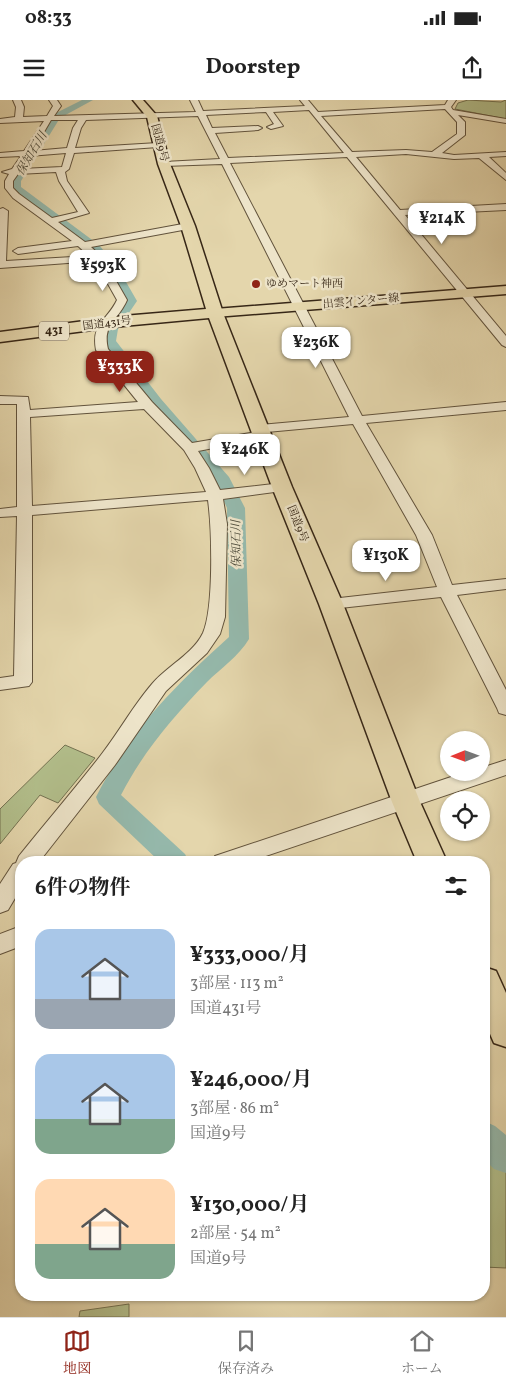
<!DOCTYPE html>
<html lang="ja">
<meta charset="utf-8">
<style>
:root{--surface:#fff;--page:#f6f6f6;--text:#222;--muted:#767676;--line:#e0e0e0;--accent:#8f2418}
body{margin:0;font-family:Vollkorn,"Noto Serif JP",serif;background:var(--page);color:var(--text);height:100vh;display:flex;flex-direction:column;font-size:19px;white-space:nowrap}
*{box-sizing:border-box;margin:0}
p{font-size:16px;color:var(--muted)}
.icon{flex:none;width:28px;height:28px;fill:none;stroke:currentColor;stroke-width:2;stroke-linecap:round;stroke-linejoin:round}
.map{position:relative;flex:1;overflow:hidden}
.panel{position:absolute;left:15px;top:756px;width:475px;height:445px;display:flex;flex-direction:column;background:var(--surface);border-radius:20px;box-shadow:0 1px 4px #0004}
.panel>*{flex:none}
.needle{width:32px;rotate:269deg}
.controls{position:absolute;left:440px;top:631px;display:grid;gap:10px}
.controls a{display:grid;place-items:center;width:50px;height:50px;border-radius:50%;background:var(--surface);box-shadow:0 1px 4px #0004;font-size:25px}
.price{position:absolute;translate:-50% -42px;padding:0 11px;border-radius:10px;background:#fff;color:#222;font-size:16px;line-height:32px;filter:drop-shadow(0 1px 2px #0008)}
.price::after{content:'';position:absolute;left:50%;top:30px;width:15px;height:11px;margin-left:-8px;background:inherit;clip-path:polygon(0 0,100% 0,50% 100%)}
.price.active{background:var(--accent);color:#fff}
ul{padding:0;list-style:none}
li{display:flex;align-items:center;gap:15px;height:125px;padding:0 20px}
li span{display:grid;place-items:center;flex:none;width:140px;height:100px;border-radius:15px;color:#555}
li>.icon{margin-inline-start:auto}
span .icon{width:60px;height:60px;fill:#fffc;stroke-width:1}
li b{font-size:21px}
h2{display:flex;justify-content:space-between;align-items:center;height:60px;padding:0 20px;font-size:21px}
.status{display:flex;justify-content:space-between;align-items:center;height:35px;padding:0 25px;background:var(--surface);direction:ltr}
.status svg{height:14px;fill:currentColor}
header{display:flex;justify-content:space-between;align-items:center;height:65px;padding:0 20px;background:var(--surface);font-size:22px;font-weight:700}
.menu{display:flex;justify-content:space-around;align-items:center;height:70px;border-top:1px solid var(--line);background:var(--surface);font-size:14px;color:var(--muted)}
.menu a{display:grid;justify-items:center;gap:2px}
.menu .active{color:var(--accent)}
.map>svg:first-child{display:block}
.green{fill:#b2be8b;stroke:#747251}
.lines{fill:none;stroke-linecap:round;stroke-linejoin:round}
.river{fill:#95b9ac;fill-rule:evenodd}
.minor-casing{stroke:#62533c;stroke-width:2}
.major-casing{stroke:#372717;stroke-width:3}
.highway-casing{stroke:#372717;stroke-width:3}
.minor{fill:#ede4c9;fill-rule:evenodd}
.major{fill:#e4d6ac;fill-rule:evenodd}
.highway{fill:#e4d6ac;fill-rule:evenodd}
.poi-dot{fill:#8f2418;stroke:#ede4c9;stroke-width:2}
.labels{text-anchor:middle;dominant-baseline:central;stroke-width:5;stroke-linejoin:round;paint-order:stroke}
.far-street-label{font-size:11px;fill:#372717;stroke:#ede4c9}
.far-poi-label{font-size:11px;fill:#372717;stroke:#ede4c9;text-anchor:start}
.far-water-label{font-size:12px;font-style:italic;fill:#4e4c3c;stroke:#ede4c9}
.shield{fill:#ede4c9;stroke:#6e604c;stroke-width:1}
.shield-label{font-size:12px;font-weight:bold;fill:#372717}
</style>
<div class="status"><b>08:33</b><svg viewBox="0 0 49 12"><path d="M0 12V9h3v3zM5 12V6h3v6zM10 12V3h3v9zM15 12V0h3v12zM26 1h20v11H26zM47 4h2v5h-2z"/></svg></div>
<header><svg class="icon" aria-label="menu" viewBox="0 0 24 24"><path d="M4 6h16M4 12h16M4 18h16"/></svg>Doorstep<svg class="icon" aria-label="share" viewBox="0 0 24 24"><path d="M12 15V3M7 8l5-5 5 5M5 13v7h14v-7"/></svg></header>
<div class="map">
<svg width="506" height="1217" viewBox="0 0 506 1217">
<rect width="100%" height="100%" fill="#e4d6ac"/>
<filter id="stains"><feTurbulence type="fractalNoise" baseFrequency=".004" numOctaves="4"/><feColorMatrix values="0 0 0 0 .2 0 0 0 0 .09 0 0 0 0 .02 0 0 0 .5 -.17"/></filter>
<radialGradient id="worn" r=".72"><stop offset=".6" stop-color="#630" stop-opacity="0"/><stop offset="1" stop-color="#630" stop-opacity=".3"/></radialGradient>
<!-- green -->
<path class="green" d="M468 0 501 2 506 0V19L455 9 458 3Z
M65 645 95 658 58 703 40 695 0 744V709Z
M484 1046 506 1064V1168L484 1167V1063H487L484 1059Z
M129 1204V1217H79L80 1211Z"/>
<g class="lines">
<!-- river -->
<path class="river" d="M82 0H93L60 18 21 81V87L99 145 118 168 137 201 118 229 116 241 161 299 229 377 245 408 249 539C239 556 220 569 207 582 173 617 143 652 121 695L185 754 189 762H160L99 704 96 697C130 630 174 587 229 537L227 408 215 382 151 305 102 241 104 229 123 201C108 172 96 152 69 132 50 118 26 106 11 88V81L54 14Z
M484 1021 495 1026 506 1035V1073L494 1069 484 1059Z"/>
<!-- minor casing -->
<g class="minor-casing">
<path id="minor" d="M13 0H21L24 7 23 17 47 16 53 6 49 0H57L61 6 54 16 196 12 190 0H198L203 11 305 6 300 0H308L318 12 445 5 448 0H456L451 7 453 10 506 19V23L458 15 465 22V35L442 53 454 55 506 52V56L489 57 506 73V80L479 58 454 59 406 54 356 57 400 110 506 104V110L405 115 506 236V247L502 245 347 57 230 63 362 316 506 302V310L366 323 432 435 452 485 506 479V489L457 495 506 590V615L499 613 497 608 441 497 331 509 325 508 323 504 325 500 331 499 437 487 416 435 353 324 267 332 269 335 267 338 198 351 209 368 220 390 282 383 287 384 289 387 287 390 282 391 223 399 227 424 225 517 220 534 207 553 166 591 115 665 39 762H21V788L8 810 0 813V784L13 764 16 763 19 756C46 722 75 689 101 655 119 632 133 606 152 584 167 566 193 554 203 533 214 508 212 429 208 400L32 415V582L29 586 0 590V578L14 576 17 416 0 417V409L17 407V304H0V296L28 297 30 310 138 302 96 250C91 223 107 221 117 200L95 161 0 168V109L3 108 8 111 6 161 89 156 78 146 18 154 13 151 18 148 72 141 13 98 5 88V81L9 74 2 72 12 69 21 56 0 57V53L24 51 44 21 0 23V19L15 17 16 7ZM445 9 457 22V34L432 52 406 50 352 52 321 16ZM309 10 344 53 228 58 215 33 258 30 262 28 258 26 212 28 206 15 266 12 274 24 267 27 271 29 283 26 273 12ZM198 16 220 59 164 62 160 64 164 66 222 64 349 317 260 325 253 329 256 332 192 343 152 302 108 249C102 224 118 221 127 200L103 158 91 147 188 129 193 126 188 123 85 142 58 122 89 113 67 81 65 72 69 69 74 53 158 47 162 45 158 43 75 48 81 28 86 20ZM51 20H78L73 28 67 48 33 51ZM66 53 62 67 21 69 29 56ZM56 72 59 81 78 112 52 118 19 94 13 88V81L18 74ZM144 309 184 350 195 368 206 392 32 406 30 317Z
M506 660V675L248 762H212L215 756 466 672H481V668Z
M21 826V846L0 854V834Z"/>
</g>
<!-- major casing -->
<g class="major-casing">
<path id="major" d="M506 186V194L215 217 208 213 215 209Z"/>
</g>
<!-- highway casing -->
<g class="highway-casing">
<path id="highway" d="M133 0H143L157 16 170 64 195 126 223 213 292 387 343 504 420 702 447 762H417L392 702 319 504 272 387 209 218 123 226 0 242V232L123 216 206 209 181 126 158 64 147 17Z
M484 867 496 871 506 893V947L494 943 484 920Z"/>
</g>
<!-- minor -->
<use href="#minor" class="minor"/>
<!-- major -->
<use href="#major" class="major"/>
<!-- highway -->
<use href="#highway" class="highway"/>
</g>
<!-- markers -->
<circle class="poi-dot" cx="256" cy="184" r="5"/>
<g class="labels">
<!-- far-street labels -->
<g class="far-street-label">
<text transform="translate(159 43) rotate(75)">国道9号</text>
<text transform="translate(361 202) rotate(-5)">出雲インター線</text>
<text transform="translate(107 224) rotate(-7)">国道431号</text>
<text transform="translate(297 424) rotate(68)">国道9号</text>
</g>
<!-- far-poi labels -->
<g class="far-poi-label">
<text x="266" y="184">ゆめマート神西</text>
</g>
<!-- far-water labels -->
<g class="far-water-label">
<text transform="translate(32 54) rotate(-59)">保知石川</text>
<text transform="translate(237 444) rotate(-91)">保知石川</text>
</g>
<!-- shield labels -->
<rect class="shield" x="39" y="221.5" width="30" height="19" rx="4"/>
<g class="shield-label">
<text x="54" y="231">431</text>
</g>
</g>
<rect width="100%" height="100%" filter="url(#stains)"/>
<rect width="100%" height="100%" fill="url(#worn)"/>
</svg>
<div class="controls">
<a><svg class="needle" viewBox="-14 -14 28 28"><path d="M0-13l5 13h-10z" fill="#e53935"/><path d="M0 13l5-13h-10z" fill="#767676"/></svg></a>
<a><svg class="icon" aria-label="locate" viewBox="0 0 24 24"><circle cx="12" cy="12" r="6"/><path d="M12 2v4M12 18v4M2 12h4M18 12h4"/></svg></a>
</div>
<b class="price" style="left:442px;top:145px">¥214K</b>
<b class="price" style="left:103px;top:192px">¥593K</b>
<b class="price" style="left:316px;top:269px">¥236K</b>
<b class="price active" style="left:120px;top:293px">¥333K</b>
<b class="price" style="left:245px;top:376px">¥246K</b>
<b class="price" style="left:386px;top:482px">¥130K</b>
<section class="panel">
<h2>6件の物件<svg class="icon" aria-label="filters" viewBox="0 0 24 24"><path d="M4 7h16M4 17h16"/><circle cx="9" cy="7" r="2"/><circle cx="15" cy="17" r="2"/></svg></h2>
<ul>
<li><span style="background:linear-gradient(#a9c7e8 70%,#9aa5b1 0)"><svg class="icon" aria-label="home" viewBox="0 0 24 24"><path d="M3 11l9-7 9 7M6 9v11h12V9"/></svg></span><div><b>¥333,000/月</b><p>3部屋 · 113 m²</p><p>国道431号</p></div></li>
<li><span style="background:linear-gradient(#a9c7e8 65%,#7fa58c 0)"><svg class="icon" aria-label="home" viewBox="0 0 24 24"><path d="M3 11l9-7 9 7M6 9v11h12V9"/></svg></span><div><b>¥246,000/月</b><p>3部屋 · 86 m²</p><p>国道9号</p></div></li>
<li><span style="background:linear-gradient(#ffd9b3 65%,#7fa58c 0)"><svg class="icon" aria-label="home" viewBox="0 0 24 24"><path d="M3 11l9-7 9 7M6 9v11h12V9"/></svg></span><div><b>¥130,000/月</b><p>2部屋 · 54 m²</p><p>国道9号</p></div></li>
</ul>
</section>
</div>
<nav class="menu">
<a class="active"><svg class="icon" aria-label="map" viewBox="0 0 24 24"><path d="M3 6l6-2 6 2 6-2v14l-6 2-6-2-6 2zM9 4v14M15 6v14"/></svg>地図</a>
<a><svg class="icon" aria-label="saved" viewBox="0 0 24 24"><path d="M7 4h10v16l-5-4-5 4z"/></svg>保存済み</a>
<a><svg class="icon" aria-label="home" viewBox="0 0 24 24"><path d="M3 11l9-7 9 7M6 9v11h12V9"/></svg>ホーム</a>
</nav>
